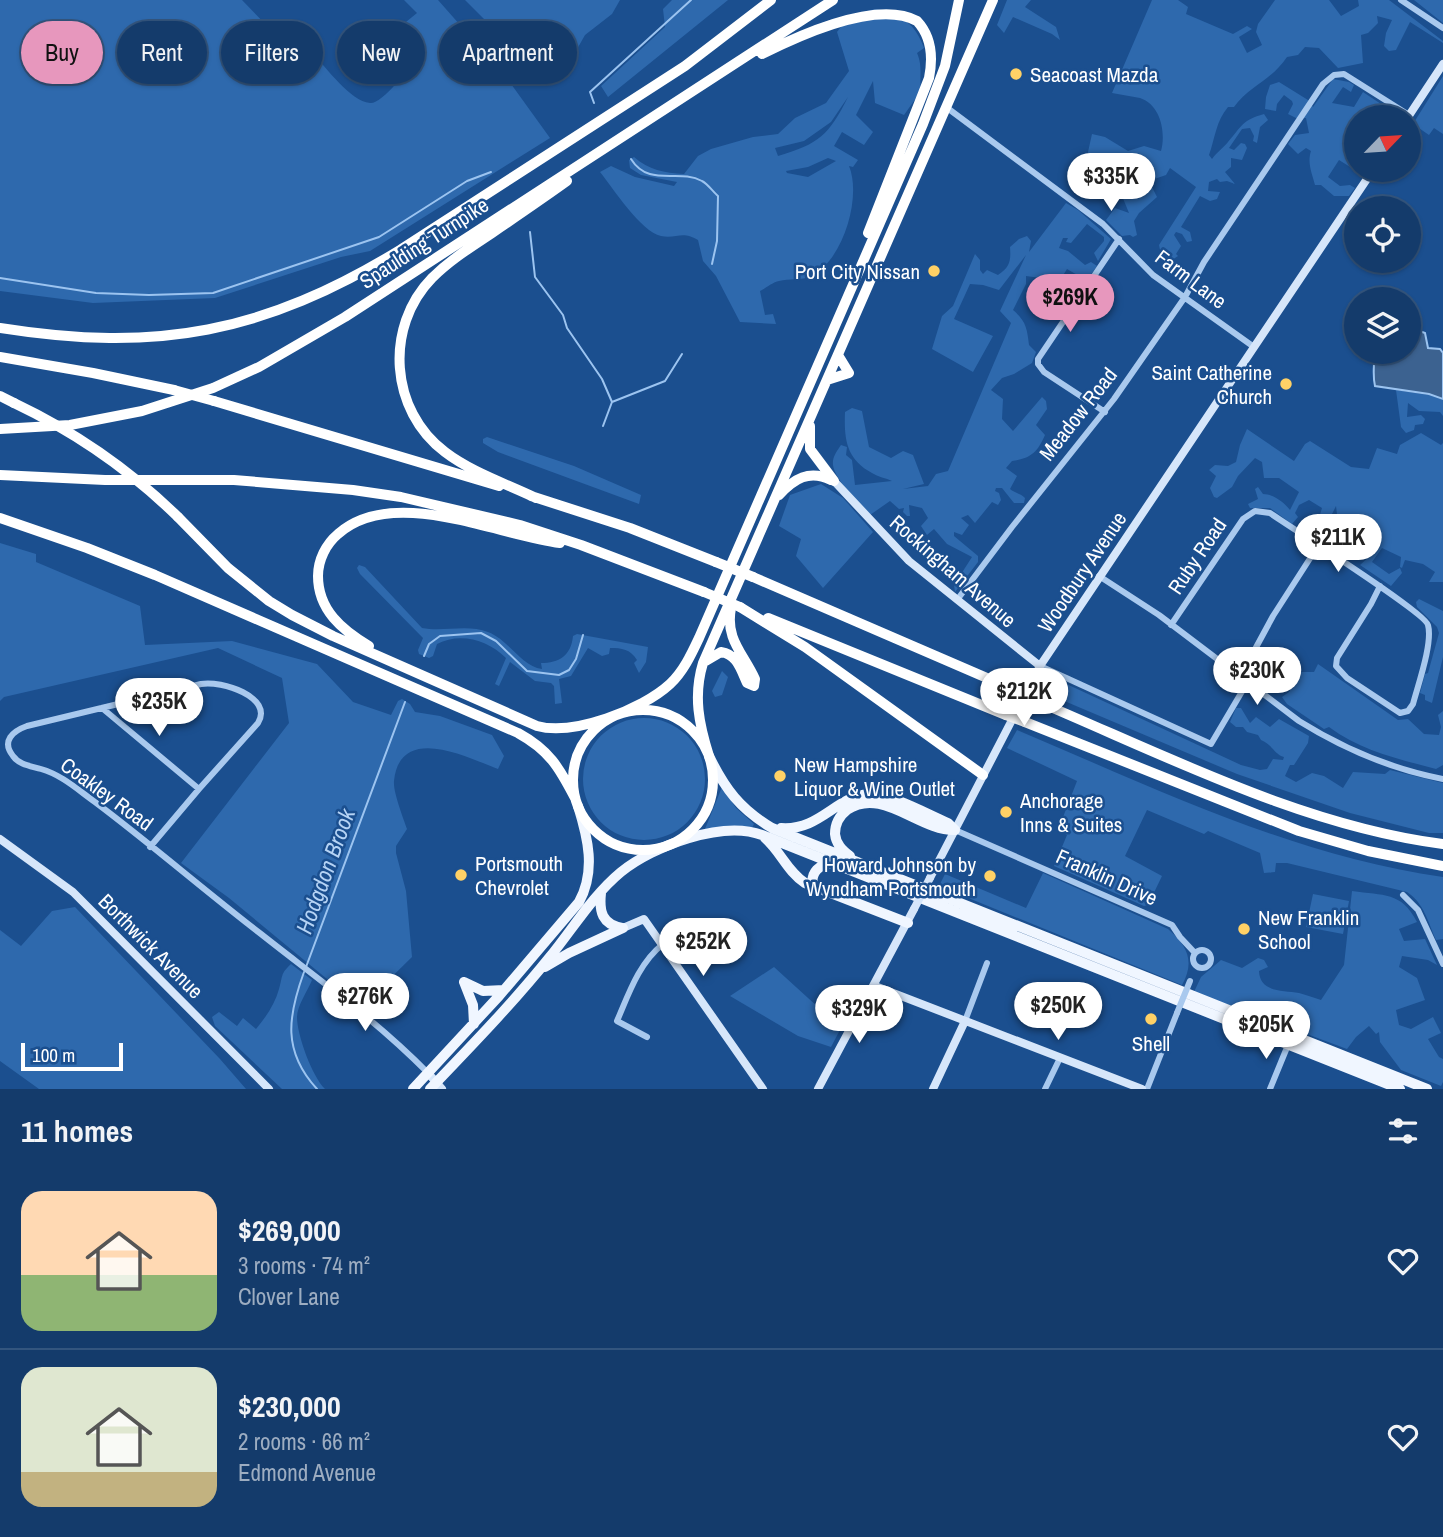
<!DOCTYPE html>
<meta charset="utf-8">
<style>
:root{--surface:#143b6b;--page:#214673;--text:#f1f3f6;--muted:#9dadc1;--line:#33557e;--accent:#e797bd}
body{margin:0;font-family:"Archivo Narrow",sans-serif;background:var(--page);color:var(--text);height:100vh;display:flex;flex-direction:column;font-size:26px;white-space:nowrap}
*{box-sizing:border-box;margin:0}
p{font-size:23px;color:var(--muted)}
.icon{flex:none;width:38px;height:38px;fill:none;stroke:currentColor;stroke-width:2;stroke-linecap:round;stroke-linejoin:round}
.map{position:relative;height:1089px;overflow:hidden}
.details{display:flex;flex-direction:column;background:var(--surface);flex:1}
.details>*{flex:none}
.top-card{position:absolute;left:21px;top:21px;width:700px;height:63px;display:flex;gap:14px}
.needle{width:46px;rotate:65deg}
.buttons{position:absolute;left:1344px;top:105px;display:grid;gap:14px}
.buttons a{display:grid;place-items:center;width:77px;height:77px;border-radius:50%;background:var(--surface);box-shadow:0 2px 5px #0004,0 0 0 2px var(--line);font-size:35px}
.scale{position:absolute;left:21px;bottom:18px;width:102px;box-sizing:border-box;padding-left:7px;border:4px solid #fff;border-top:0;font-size:19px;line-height:24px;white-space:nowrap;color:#fff;-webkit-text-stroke:5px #1b4f8f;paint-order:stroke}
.price{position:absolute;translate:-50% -60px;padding:0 16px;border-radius:24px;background:#fff;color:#222;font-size:23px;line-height:46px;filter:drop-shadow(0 2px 4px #0008)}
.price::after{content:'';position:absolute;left:50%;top:42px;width:21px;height:16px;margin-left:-10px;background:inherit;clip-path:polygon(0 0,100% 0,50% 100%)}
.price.selected{background:var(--accent);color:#111}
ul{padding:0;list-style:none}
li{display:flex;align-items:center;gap:21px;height:175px;padding:0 21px}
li+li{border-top:2px solid var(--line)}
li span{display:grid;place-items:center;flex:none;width:196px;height:140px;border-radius:21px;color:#555}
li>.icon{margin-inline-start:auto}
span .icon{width:84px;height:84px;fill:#fffc;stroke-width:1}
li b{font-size:30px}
h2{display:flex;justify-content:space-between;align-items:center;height:84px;padding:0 21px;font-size:30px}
.chip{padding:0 24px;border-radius:32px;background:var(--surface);box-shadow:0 2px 5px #0004,0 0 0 2px var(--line);font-size:24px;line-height:63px}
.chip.selected{background:var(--accent);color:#111}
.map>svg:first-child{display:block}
.green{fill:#2e69ad;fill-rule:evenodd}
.water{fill:#3c6290;stroke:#9cc4f0;stroke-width:2}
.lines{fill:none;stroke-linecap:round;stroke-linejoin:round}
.stream{stroke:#9cc4f0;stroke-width:2}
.street{stroke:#a9c9ee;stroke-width:6}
.secondary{stroke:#d6e6fa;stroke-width:8}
.primary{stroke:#f0f6ff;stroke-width:10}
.highway{stroke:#fff;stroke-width:10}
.street-bridge{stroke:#a9c9ee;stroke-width:6}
.secondary-bridge{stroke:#d6e6fa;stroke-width:8}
.highway-bridge{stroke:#fff;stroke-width:10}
.poi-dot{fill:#ffd166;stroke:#1b4f8f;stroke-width:2.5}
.labels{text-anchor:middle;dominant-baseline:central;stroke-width:5;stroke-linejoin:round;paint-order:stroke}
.poi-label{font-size:21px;fill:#fff;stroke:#1b4f8f;text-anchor:start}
.street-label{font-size:21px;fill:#fff;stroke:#1b4f8f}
.water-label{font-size:23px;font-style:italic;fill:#b5d3f5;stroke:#1b4f8f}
</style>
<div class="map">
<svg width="1443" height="1089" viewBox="0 0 1443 1089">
<rect width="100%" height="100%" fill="#1b4f8f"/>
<!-- green -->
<path class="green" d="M0 0H242L274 33 282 25 308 56 313 54C327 68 350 101 370 103 381 105 413 67 412 56 410 47 402 39 397 33L401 26 417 13 404 0H438L506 77 550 138 370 251 341 257 215 298 93 303 0 291Z
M465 0H620L612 14 585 35 576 51C545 58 547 60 533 30 514 34 507 17 487 22Z
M672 0H728L608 97 601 86 665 27 663 9Z
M1007 0H1031L1025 7 1056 27 1060 40 1052 34 1013 17 1004 33 997 25Z
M1152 0H1178L1188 7 1186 14 1233 34 1247 26 1252 29 1239 37 1247 53 1262 45 1256 32 1258 24 1275 0H1329L1341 16 1359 6 1358 0H1389L1443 41V43L1410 22 1396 50 1389 51 1384 46 1386 33 1392 20 1377 16 1378 23 1368 33 1361 35 1363 63 1338 68 1319 48 1305 47 1298 55 1287 57C1271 81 1250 85 1234 107H1228C1216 121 1215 138 1209 155L1212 159C1217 152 1223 148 1228 142 1242 126 1242 120 1264 114L1268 120 1260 127 1257 143 1253 141 1254 136 1250 128 1242 129 1229 148 1234 150 1241 143 1245 144 1247 148 1242 160 1231 158V167L1225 172 1235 184 1227 181 1220 182 1217 179 1209 182 1208 191 1220 192 1217 199 1210 201 1200 196 1181 227 1190 232 1192 241 1187 242 1182 234 1176 232 1174 235 1181 246 1176 254 1178 256 1172 260 1162 259 1159 245 1196 187 1170 168 1166 175 1137 185 1138 188 1146 184 1152 187 1157 197 1139 213 1134 221 1137 235 1133 237 1130 235 1122 236 1106 220 1115 208 1129 213 1122 196 1116 191 1121 175 1112 169 1111 189 1103 183 1092 197 1088 191 1096 164 1089 159 1088 152 1092 134 1105 137 1128 151 1144 146 1161 151C1166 133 1161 105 1140 98 1131 96 1121 95 1112 93Z
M1414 0H1443V23Z
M877 9C901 13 916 25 924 48L917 53C923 67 919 76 921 91L904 115 875 103 873 81 856 115 873 132 864 145 842 132 834 146 858 160 853 167 849 166C862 197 843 261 811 276 802 281 789 278 779 281 773 282 766 288 760 291L765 315 773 314 776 324 740 322 716 276 703 261 698 240C682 230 677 239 661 236 641 232 613 188 600 172L611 166 635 177 674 186 677 182 641 175 630 168 629 160 634 157C649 170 664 173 684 174L698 156 711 149 753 137 778 134 795 118 826 103 849 71 837 32C847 18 860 11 877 9ZM848 97C829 135 819 144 778 156L775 148 804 141 831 122ZM828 158 836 161 808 177 787 173 786 171 808 167Z
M1443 76V134L1434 128 1429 135 1413 124Z
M1333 79 1349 82 1354 85 1351 92 1343 87 1332 103 1354 107 1363 92 1384 106 1383 108 1376 105 1368 117 1361 112 1360 117H1356V129L1353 130 1348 141 1356 148V170H1367L1363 175 1339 160 1328 177 1340 186 1350 185 1355 188 1349 196H1334L1321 185H1315C1312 173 1307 163 1311 151L1306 148 1298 154 1288 144 1295 135 1309 133 1306 118H1296L1288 114 1293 104 1292 101 1284 95 1277 104 1276 111 1265 109 1266 97 1270 85 1279 82 1308 100 1313 107Z
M1066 203 1078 210 1111 239 1098 261 1094 253 1104 241V237L1087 224 1071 243 1066 242 1068 238H1063L1059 248 1068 251 1085 265 1091 262 1097 266 1067 309 1061 302 1079 276 1067 269 1062 277 1056 276 1052 283 1048 279 1026 276V284L1013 310C1026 321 1027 328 1029 345L1036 352 1032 363 1014 374 1002 378 991 390 1003 399 1002 419 1013 431 1042 397 1046 401 1047 409 1036 425 1045 435C1037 453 1031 458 1012 461L1006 468 1017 476 1010 489C1015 493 1021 494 1025 498L1024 503H1014L1002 488H996L995 491 999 493 1001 500 998 505 992 502 975 523 968 515 961 518 969 525 962 535 954 532V536L978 556V562L955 592 954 585 972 557 947 544 934 529 927 535 921 526 928 518 922 508 909 505 910 516H907L903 512 904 508 899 509 890 501 870 515C859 503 835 480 833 465 832 457 837 451 841 445L847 447 846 455 852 460 855 485 892 481C886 478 878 477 872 473 846 459 844 439 845 412L852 408 862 411 869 447 891 458 903 451 913 455 924 484 903 489 928 486 936 474 948 471 1011 323 1000 311 1026 255 999 290 983 285 970 284 954 319 993 336 973 372 932 349 942 316 953 306 975 254 980 260V270L983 274 987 270 998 275C1010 267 1011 261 1010 247L1019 239 1027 236 1031 241 1029 252Z
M1396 390 1429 395 1443 400V416L1440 412 1419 411 1408 403 1407 417 1421 415 1425 419 1423 424 1415 425 1414 430 1406 433 1401 427Z
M1247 429 1294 461 1305 444 1310 441 1351 467 1369 469 1377 448 1397 454 1400 445 1421 433 1441 445 1443 443V582H1429L1435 572 1423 564 1405 560 1402 568 1400 567 1401 557 1382 548 1372 562 1389 574 1400 568 1402 573 1391 586 1360 565 1371 555V549L1377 542 1360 530 1356 533 1348 532 1345 528 1348 519 1337 514 1336 506 1330 518 1325 521 1323 529 1311 532 1308 527 1310 522 1319 518 1322 508 1309 500 1299 505 1295 513 1298 517 1292 524 1270 508H1250L1248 504 1258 499 1255 489 1258 487 1263 494C1273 494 1284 502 1290 510L1299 492 1279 478H1264L1262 462 1255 458 1238 476 1232 487 1217 498 1214 497 1210 488 1216 476 1209 470 1215 465 1228 466 1236 462 1240 445Z
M487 437 574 466 641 495 639 504 498 452 483 443V439Z
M821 484 843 498 873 532 823 588 796 556 801 539 779 526 790 495Z
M0 543 36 554V562L140 606 145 645 232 641 317 664 353 702 391 715 398 701 402 699 410 704 415 712 440 716 492 735 504 756 498 769C467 757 400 723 394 781 393 792 403 817 407 829L396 846V853L406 891 412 957 361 1007 229 898 181 863 289 723 282 678 218 648 4 697 0 701Z
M359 565 365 567 422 628C443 632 468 624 488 632 509 640 521 666 542 669L541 663C559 663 571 656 573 636L577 634 648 647 646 662 639 673 634 663 637 660C630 649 622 648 610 648L609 654 602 656 588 648 571 676 559 679 562 703 555 704 554 686 551 683 535 681 510 662 499 686 495 684 506 658C488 640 460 632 437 644L433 656 429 658 419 654 418 650 423 638 360 574 357 568Z
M1419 599 1443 611V657L1432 703 1425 700V695L1420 693 1425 674 1428 673 1439 633 1437 627 1417 607 1416 602Z
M1318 664 1398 720 1408 719 1424 734 1439 735 1441 727 1438 715 1443 711V765L1436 769C1399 759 1361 751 1329 727L1324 729 1287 704 1282 697 1289 692 1300 672H1314Z
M722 671 728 677 722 695 715 697 712 691Z
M1060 681 1241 765 1260 770 1267 769 1273 759 1283 760 1284 757C1274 754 1273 745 1261 740L1258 735 1247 732 1243 727H1236L1230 722 1236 708H1241L1250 723 1256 717 1270 727 1279 719 1309 736 1308 743 1294 765H1290L1285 776 1296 782 1312 773 1324 776 1343 788 1353 772 1385 774 1390 770 1443 783V833H1429L1350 813 1237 774 1043 692 1045 683Z
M583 779a61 61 0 1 1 122 0a61 61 0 1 1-122 0Z
M1017 730C1157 789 1291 855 1443 877V939L1436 940C1428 922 1424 903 1407 892L1287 863H1276L1275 872 1264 873 1260 853 1208 831 1204 834 1147 810 1125 856 1162 876 1148 905 1144 906 1054 866 1067 835 1058 830 1077 781 1007 748Z
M722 787 736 808 754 824 752 828 731 826 705 829Z
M1043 873 1168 929C1188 946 1195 962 1182 985L939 886 945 874 1026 908Z
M1352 891C1384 896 1401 891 1417 922L1399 929 1404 941 1425 939 1437 965 1428 960 1402 956 1399 967 1417 978 1425 1000 1396 1010 1399 1025 1411 1029 1433 1017 1441 1033 1428 1039 1439 1057 1443 1059V1082L1441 1086 1401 1070 1380 1042 1379 1032 1376 1034 1369 1026 1356 1037 1347 1049 1194 992 1201 977 1221 960 1242 968 1258 958 1264 960 1268 967 1259 971C1260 993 1283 990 1299 993 1307 995 1314 998 1321 1000L1344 965Z
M1313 894 1349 901 1343 934 1306 927Z
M75 907 220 1059 246 1089H39L0 1061V930L21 946 52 911Z
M291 964 312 980C308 990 297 1006 297 1017 297 1035 312 1076 325 1089H282L215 1026 212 1017 219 1012 237 1026 243 1018 256 1029C266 1017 275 1004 279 989 283 976 280 974 291 964Z
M774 967 841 1028 831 1047 798 1036 730 996Z"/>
<!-- water -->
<path class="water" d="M1409 327 1425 333 1428 348 1440 349 1443 353V399L1429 394 1375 386C1372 373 1375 364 1374 352H1409Z"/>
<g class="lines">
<!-- stream -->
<path class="stream" d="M594 103 590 92 691 0
M631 159C649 188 679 168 702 181 708 184 713 192 718 196L717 241 712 264
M530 232 535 277 563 315 567 328 602 379 612 402
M0 278 96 293 149 295 213 293 379 237 467 181 491 172
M603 426 612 402 665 381 682 354
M424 656 429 644 440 636 481 633 496 641 527 671 559 675 569 670 576 659 583 635
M306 967 405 702
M304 972C288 1016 282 1051 317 1089"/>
<!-- street -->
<path class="street" d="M1401 0 1443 28
M946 107 1103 224 1153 275 1254 347
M1105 412 1044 372 1038 364V359L1119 239
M1099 576 1159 615 1299 721C1344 749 1391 769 1443 779
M957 600 1012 527 1114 399 1185 297 1204 262 1323 84 1334 75 1344 74 1409 115
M1171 625 1243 519 1255 511 1270 513C1290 527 1426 613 1428 625 1433 643 1418 685 1413 704L1408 711 1400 713 1347 678 1336 666 1337 658 1371 604 1380 586
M1040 666 1211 744 1247 683
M1240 677 1273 616 1318 546
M102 708 199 789
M955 830 1172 925 1180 937 1195 953
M150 847 199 789 258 723C274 697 221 680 201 684L27 726C13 731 1 741 13 756 19 765 31 766 41 769 62 775 78 790 95 802 151 844 205 891 261 934 318 979 377 1021 428 1073
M1403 895 1418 910 1443 964
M1193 959a9 9 0 1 1 18 0a9 9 0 1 1-18 0Z
M965 1021 987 963
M647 1037 617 1021C629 993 639 963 663 944
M1045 1089 1060 1058
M1147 1089 1177 1013
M1270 1089 1288 1045"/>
<!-- secondary -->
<path class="secondary" d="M1408 117 1443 64
M834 481 909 561 1040 666
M0 839 73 892 269 1089
M930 878 1040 666 1373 170
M623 928 644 919 763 1089
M875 986 1142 1089
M428 1073 442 1089
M818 1089 914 909
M933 1089 965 1021"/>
<!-- primary -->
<path class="primary" d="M709 756C725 789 740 809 772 828L1427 1089
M781 828C821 831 837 794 871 794 893 795 927 814 948 823L955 830
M765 838C781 852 787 871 805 883L908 923
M850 856C842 850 836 844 835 834 835 824 839 816 847 810 882 786 919 831 955 830
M813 887C810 872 819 864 834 863
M601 893C599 912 602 924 622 928
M545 967 569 953 623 928
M464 982 473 1005 474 1024
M464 982 483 991 504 990
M413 1089 499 996 579 902C596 871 588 838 578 806
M430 1089C471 1046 512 1004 549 958 572 930 593 895 621 872 653 846 722 820 762 835L1400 1089"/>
<!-- highway -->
<path class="highway" d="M762 54C802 34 878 0 917 21 932 37 933 58 929 78L868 233
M0 328C157 353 264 333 400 250L685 66 771 0
M0 357 93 373 174 390
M827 380 849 373 838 355
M0 396 14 403
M214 401 499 486
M810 426V449L834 481
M0 429 70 425 142 411 213 388 259 367 345 317 833 0
M0 475 105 480H234L353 490 401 497 520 525 581 545 704 592
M779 495C794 479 809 469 831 480
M531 496 630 528 716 562
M536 498C507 484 471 472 445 452 390 411 384 327 432 278 450 260 471 247 492 233 517 216 542 199 567 181
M178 517 228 568 269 601 292 615 333 636 537 726C573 736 642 710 670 684 683 672 691 655 699 638L923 124 945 66 959 0
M0 518 87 548 155 575 518 733C549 750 559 767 575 798
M753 577 1017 691
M740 607 805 647 983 775
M731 608C725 639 743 653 755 679L754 686
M768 618 1006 715
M369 646C342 630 318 610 318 576 318 560 326 544 338 534 393 485 496 535 560 543
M704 662 721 652C737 654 741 670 747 683L754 686
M1034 700C1165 755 1302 826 1443 844
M573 780a70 70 0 1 1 140 0a70 70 0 1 1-140 0Z
M1025 722 1299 831 1368 851 1443 866
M709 756C699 724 693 696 703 663L993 0"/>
<!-- street-bridge -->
<path class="street-bridge" d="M1177 1013 1190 981"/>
<!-- secondary-bridge -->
<path class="secondary-bridge" d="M914 909 930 878"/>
<!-- highway-bridge -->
<path class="highway-bridge" d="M174 390 214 401
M14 403C75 432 130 470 178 517
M716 562 753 577
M704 592 740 607
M1017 691 1034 700
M1006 715 1025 722"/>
</g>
<!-- markers -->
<g class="poi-dot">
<circle cx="1016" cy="74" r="7"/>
<circle cx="934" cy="271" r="7"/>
<circle cx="1286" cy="384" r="7"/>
<circle cx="780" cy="776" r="7"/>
<circle cx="1006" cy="812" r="7"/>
<circle cx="461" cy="875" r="7"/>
<circle cx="990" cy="876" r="7"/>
<circle cx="1244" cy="929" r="7"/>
<circle cx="1151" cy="1019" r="7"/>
</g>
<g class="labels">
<!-- poi labels -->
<g class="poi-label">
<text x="1030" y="74">Seacoast Mazda</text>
<text x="920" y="271" text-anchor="end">Port City Nissan</text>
<text x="1272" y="372" text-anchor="end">Saint Catherine<tspan x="1272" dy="24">Church</tspan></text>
<text x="794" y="764">New Hampshire<tspan x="794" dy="24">Liquor &amp; Wine Outlet</tspan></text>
<text x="1020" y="800">Anchorage<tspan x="1020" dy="24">Inns &amp; Suites</tspan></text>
<text x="475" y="863">Portsmouth<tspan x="475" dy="24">Chevrolet</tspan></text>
<text x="976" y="864" text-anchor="end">Howard Johnson by<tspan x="976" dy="24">Wyndham Portsmouth</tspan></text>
<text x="1258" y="917">New Franklin<tspan x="1258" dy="24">School</tspan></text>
<text x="1151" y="1043" text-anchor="middle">Shell</text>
</g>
<!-- street labels -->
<g class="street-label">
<text transform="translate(424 243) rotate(-33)">Spaulding Turnpike</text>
<text transform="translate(1191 279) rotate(37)">Farm Lane</text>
<text transform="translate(1078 414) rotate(-52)">Meadow Road</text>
<text transform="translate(1197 556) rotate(-56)">Ruby Road</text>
<text transform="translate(953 571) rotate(41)">Rockingham Avenue</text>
<text transform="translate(1082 572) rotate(-56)">Woodbury Avenue</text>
<text transform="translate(107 794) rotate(36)">Coakley Road</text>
<text transform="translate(1107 877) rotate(24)">Franklin Drive</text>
<text transform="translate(151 946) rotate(45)">Borthwick Avenue</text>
</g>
<!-- water labels -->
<g class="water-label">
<text transform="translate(325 871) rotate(-70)">Hodgdon Brook</text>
</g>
</g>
</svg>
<div class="buttons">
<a><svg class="needle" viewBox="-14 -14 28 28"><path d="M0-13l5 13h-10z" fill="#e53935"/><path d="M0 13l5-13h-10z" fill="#9dadc1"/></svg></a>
<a><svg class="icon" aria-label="locate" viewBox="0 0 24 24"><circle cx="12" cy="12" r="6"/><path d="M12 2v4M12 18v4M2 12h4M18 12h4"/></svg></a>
<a><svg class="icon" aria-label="layers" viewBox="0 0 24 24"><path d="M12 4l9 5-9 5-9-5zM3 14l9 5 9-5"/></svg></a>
</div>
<div class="scale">100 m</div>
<b class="price" style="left:1111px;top:213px">$335K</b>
<b class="price selected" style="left:1070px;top:334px">$269K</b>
<b class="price" style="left:1338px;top:574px">$211K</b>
<b class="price" style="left:1257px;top:707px">$230K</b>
<b class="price" style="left:1024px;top:728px">$212K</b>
<b class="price" style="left:159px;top:738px">$235K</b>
<b class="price" style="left:703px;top:978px">$252K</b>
<b class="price" style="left:365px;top:1033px">$276K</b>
<b class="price" style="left:1058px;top:1042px">$250K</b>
<b class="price" style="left:859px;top:1045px">$329K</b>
<b class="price" style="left:1266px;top:1061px">$205K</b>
<div class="top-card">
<a class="chip selected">Buy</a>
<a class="chip">Rent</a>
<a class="chip">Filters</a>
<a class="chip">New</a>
<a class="chip">Apartment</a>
</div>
</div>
<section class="details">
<h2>11 homes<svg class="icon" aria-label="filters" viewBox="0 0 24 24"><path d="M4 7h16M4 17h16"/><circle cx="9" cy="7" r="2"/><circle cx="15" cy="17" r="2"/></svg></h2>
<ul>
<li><span style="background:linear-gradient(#ffd9b3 60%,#8fb573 0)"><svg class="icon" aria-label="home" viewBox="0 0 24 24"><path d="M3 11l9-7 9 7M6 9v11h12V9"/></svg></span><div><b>$269,000</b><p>3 rooms · 74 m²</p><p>Clover Lane</p></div><svg class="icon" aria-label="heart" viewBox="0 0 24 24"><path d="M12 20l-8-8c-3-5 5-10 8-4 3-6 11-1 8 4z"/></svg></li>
<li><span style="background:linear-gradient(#dfe7d0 75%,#c2b280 0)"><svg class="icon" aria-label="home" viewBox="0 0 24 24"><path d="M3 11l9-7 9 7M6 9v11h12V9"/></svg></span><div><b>$230,000</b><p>2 rooms · 66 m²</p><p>Edmond Avenue</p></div><svg class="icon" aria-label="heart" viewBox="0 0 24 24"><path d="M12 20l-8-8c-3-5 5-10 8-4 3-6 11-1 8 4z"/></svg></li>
</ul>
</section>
